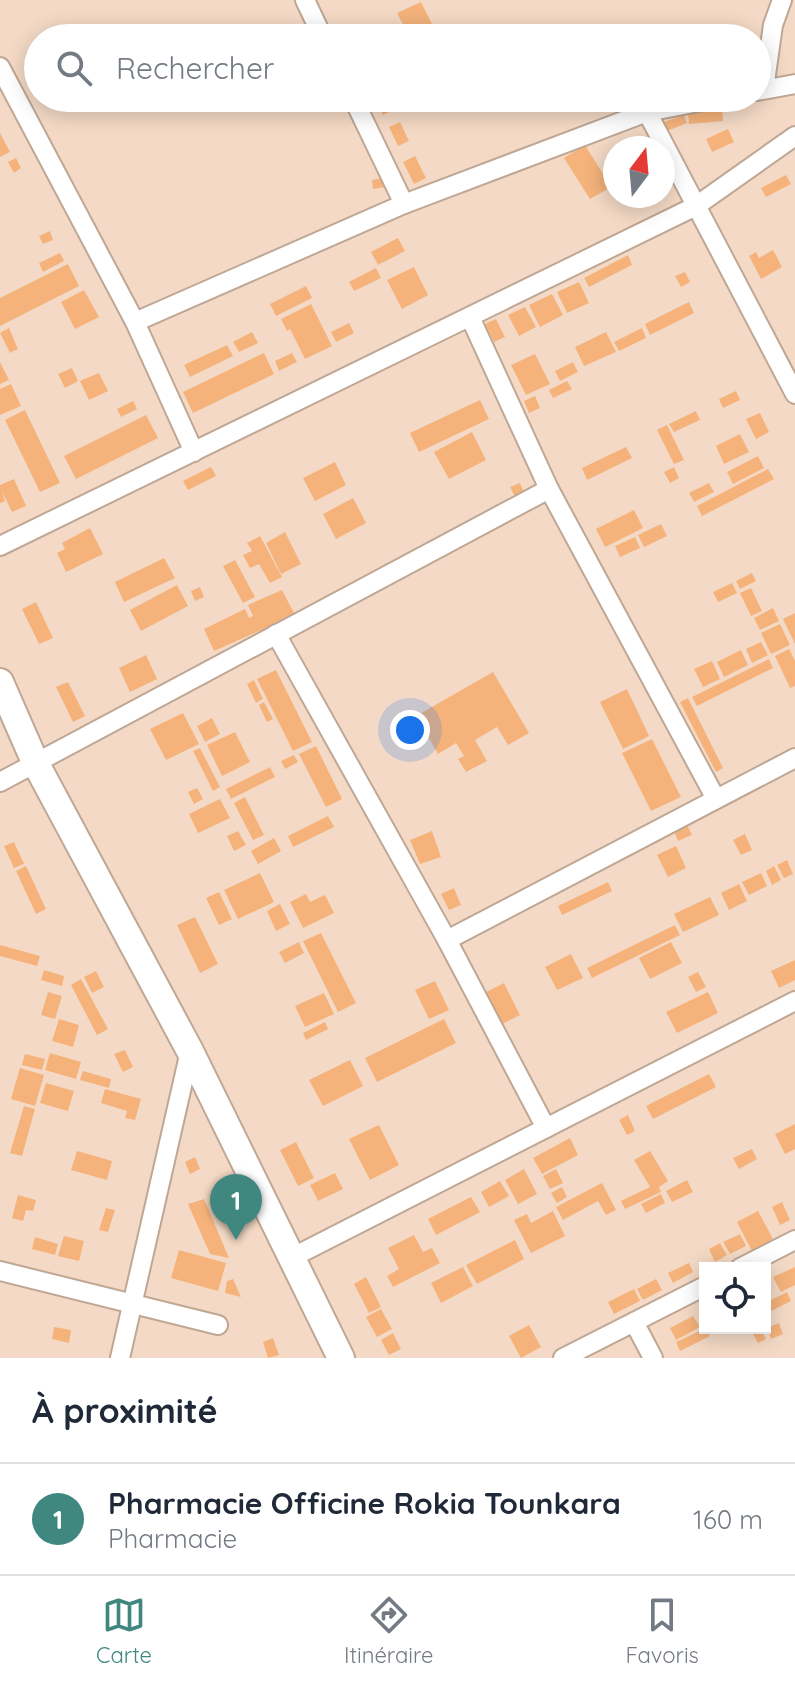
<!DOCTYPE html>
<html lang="fr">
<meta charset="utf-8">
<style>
:root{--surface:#fff;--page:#f6f6f7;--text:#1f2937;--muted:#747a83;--line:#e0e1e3;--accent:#408780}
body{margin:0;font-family:Quicksand,sans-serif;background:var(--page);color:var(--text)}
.controls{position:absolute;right:24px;bottom:24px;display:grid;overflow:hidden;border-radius:0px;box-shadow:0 4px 20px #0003}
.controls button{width:72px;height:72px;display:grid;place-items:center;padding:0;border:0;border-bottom:2px solid var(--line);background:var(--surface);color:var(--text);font:40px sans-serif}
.compass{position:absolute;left:603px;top:136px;width:72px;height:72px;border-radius:50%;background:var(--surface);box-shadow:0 4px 20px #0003;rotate:16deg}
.you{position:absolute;left:410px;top:730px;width:28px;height:28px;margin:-20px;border:6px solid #fff;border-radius:50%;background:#1a73e8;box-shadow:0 0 0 12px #1a73e833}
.badge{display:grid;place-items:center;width:52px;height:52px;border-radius:50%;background:var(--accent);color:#fff;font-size:26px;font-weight:700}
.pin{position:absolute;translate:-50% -66px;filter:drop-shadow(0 2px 4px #0008)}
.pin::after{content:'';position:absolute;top:42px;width:28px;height:24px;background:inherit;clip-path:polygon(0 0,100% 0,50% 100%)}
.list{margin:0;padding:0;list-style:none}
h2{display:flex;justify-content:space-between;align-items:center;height:104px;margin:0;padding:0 32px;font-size:34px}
h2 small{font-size:26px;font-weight:400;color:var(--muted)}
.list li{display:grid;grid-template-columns:52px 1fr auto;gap:24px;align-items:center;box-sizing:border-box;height:112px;padding:0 32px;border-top:2px solid var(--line)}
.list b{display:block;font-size:30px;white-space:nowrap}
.list p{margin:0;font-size:26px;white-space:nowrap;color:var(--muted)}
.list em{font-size:26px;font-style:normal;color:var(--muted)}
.icon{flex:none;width:44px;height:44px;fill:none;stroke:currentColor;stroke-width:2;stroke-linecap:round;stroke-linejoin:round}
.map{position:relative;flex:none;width:795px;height:1358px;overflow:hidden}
.search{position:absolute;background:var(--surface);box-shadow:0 4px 20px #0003;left:24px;right:24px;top:24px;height:88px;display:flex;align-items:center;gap:20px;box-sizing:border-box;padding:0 28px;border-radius:44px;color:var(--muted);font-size:30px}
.sheet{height:216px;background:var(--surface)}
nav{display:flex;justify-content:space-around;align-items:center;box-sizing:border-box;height:112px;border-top:2px solid var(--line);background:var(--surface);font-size:22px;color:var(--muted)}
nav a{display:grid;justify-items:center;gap:4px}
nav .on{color:var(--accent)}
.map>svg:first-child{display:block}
</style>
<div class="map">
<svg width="795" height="1358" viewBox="0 0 795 1358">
<rect width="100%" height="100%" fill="#f4dac6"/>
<!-- building -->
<g fill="#f5b37b">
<polygon points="421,2 439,38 410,38 397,13"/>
<polygon points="375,98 417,98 383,115"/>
<polygon points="722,110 723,121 689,124 688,113"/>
<polygon points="684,115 687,123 667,131 664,122"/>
<polygon points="400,122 409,141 398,146 389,127"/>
<polygon points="728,129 734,142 712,152 706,139"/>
<polygon points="0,133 10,152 0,157"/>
<polygon points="585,145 611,187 590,199 564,158"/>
<polygon points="415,156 426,178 414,184 403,162"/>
<polygon points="16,158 21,168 14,173 8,162"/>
<polygon points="786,175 791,184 766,197 761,188"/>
<polygon points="390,177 391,186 373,189 372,180"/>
<polygon points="50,231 53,240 43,244 39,236"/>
<polygon points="398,238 405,251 378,265 371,252"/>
<polygon points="773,250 782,267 761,279 749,256 756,252 759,258"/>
<polygon points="60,253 64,261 43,272 39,263"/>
<polygon points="628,255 632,265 589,287 584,278"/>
<polygon points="68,264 79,286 0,326 0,298"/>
<polygon points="414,267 428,295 402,309 387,280"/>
<polygon points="376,268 381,278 354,291 349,282"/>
<polygon points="685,272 690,282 681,287 675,276"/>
<polygon points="579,282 589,303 567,313 557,292"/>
<polygon points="306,286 312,298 276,316 270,304"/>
<polygon points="84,290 99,317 75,329 61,302"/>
<polygon points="552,294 563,315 540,327 529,305"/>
<polygon points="689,302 694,313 650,335 645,324"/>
<polygon points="311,304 332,346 305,359 290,329 287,331 281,319"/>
<polygon points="525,307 536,327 519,336 508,315"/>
<polygon points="496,319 505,337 494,342 485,324"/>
<polygon points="349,323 354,333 336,342 331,332"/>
<polygon points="9,328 18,349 10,353 0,333"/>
<polygon points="642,328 646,338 619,351 614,342"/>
<polygon points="252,332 258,343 239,352 233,342"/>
<polygon points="606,332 616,352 584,366 575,347"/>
<polygon points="227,345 233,356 190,377 184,365"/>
<polygon points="264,353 274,374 193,413 183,392"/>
<polygon points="292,353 297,362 279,371 275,361"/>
<polygon points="535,354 550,384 526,395 511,365"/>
<polygon points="0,362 9,380 0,384"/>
<polygon points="573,362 578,372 560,381 555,371"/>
<polygon points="72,368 78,381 65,388 58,374"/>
<polygon points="99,373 108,391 89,400 80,381"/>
<polygon points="567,381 572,389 553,398 549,390"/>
<polygon points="11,384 21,406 0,415 0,389"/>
<polygon points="736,391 740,400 723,408 719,399"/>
<polygon points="535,396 540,408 529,413 524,401"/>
<polygon points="480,400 489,419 419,452 410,433"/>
<polygon points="133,401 137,409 121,417 117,409"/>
<polygon points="25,410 60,483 40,492 5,420"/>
<polygon points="696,411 700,420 674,432 669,424"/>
<polygon points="760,413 769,432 756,439 746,419"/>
<polygon points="146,415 158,438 76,479 64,456"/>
<polygon points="667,425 684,460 674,464 657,430"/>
<polygon points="472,432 486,460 449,479 434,452"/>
<polygon points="740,434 749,452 724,464 716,446"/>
<polygon points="626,447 632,458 587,480 582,468"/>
<polygon points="758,456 764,468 733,484 727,472"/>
<polygon points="335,462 346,485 315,501 303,478"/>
<polygon points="211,467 216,476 188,490 183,481"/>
<polygon points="674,467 679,478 670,483 664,472"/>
<polygon points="768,469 774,479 702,516 697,506"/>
<polygon points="14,479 26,506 12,512 2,491 5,501 0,503 0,485"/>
<polygon points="520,483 524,493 515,497 510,487"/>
<polygon points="709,483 714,492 694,502 689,493"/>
<polygon points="353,498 366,523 336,539 323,514"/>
<polygon points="634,510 643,528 605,547 596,529"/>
<polygon points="661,524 667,536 644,547 638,535"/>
<polygon points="90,528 103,554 66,572 57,553 65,549 62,543"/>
<polygon points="285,532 301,564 281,574 266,543"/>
<polygon points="260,536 282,577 270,583 259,564 250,568 243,555 252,551 247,543"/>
<polygon points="635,537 640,548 620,557 615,546"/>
<polygon points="164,558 175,578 124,602 115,582"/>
<polygon points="235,560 255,597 243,603 223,566"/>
<polygon points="752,573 756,581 740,589 736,581"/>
<polygon points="732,583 737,593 718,602 713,592"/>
<polygon points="177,585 188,606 141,631 130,610"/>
<polygon points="200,587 204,597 195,601 191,591"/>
<polygon points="751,588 762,611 751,616 740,593"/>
<polygon points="282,590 295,615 214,651 204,629 245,609 249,618 253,616 248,605"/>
<polygon points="36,602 53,638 39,644 22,609"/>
<polygon points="773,608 779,621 760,630 754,618"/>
<polygon points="795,613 795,644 783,619"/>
<polygon points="780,624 790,645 771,654 761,633"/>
<polygon points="761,642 768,655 752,663 746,649"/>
<polygon points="789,649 795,661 795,686 790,688 775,656"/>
<polygon points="741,650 748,665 724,677 717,662"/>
<polygon points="146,655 157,679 130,692 119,668"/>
<polygon points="769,659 773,668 697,706 692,697"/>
<polygon points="712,661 720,679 703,687 694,669"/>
<polygon points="276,670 312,742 293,751 257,679"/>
<polygon points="493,672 529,733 508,745 497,727 475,740 487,761 466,772 458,759 464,756 456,743 438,754 416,716"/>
<polygon points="254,680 263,699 256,703 247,684"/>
<polygon points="68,682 85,716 73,722 56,687"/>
<polygon points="627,689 649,736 623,749 600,702"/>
<polygon points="688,698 723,768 716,772 680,702"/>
<polygon points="264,702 273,719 267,722 259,705"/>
<polygon points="183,713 199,744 166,760 150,729"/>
<polygon points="212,718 220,734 205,742 197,726"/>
<polygon points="235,732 250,762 222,776 207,745"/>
<polygon points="652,739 681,797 651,811 622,753"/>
<polygon points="316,746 342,799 326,807 299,754"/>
<polygon points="200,748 220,787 213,791 193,751"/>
<polygon points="294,755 298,762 285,769 281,761"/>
<polygon points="270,767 275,777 231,799 226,789"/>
<polygon points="197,788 203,799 194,804 188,792"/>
<polygon points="245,797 264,835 253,840 234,803"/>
<polygon points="220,799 230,818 198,833 189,814"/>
<polygon points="328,816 334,827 293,847 288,836"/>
<polygon points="687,825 692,835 678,841 674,831"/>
<polygon points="238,831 246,845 234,851 227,836"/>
<polygon points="432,831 441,857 420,864 410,840"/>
<polygon points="745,834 752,850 741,855 733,840"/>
<polygon points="274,838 281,851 258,864 251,851"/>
<polygon points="14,842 24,864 14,868 4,846"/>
<polygon points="676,846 686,868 668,877 657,855"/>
<polygon points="787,860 793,874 784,878 777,865"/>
<polygon points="26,866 46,909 36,914 16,871"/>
<polygon points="774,866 781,880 772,885 766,871"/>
<polygon points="260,873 274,902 238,919 224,890"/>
<polygon points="761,873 767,886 749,895 742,882"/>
<polygon points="608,882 612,891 562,915 558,906"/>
<polygon points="739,884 747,901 729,910 721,893"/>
<polygon points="454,888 461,905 449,910 441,894"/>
<polygon points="219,892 232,919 219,925 206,898"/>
<polygon points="306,894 310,902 325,895 334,913 303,928 290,902"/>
<polygon points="710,897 719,915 683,932 674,914"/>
<polygon points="280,904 290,924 276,931 267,911"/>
<polygon points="195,917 218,964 200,973 177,925"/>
<polygon points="675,925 680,935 592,978 587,968"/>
<polygon points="321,933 356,1003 338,1012 303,941"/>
<polygon points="299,942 304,953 285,963 279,952"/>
<polygon points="671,942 682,963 650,979 639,958"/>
<polygon points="0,945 40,956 37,966 0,956"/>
<polygon points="571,954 583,978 557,990 545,967"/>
<polygon points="795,960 795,980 779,988 771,971"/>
<polygon points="44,970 64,976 62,986 41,980"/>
<polygon points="96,971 104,987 92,993 84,977"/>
<polygon points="698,972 706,987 696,992 688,977"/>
<polygon points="81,979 108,1029 97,1035 71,985"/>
<polygon points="435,981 449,1010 429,1019 415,990"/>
<polygon points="504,983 520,1015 500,1025 484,993"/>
<polygon points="48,992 62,996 55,1019 41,1015"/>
<polygon points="708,992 718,1013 677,1033 666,1012"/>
<polygon points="324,993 334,1014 305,1027 295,1006"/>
<polygon points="59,1019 79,1025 73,1047 52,1041"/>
<polygon points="444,1019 456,1043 377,1082 365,1058"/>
<polygon points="325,1022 328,1029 306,1040 303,1033"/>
<polygon points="125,1050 133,1067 123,1072 114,1054"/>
<polygon points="50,1053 81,1062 76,1079 45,1070"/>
<polygon points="25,1054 45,1059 42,1070 22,1065"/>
<polygon points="350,1060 363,1086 323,1106 309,1080"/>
<polygon points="20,1068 44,1075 35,1106 11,1099"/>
<polygon points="83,1071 111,1079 109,1088 80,1080"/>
<polygon points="709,1074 716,1087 653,1119 646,1106"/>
<polygon points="46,1083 74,1091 68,1111 40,1103"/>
<polygon points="105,1089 141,1099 135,1120 125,1118 127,1111 101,1103"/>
<polygon points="24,1106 35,1109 22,1156 10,1153"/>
<polygon points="628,1115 635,1131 627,1135 619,1120"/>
<polygon points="795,1124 795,1149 785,1154 775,1134"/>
<polygon points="379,1125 399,1165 370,1180 349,1139"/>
<polygon points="570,1138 578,1155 542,1174 533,1158"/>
<polygon points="296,1142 314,1178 298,1186 280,1150"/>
<polygon points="752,1149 757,1159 739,1169 733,1158"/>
<polygon points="77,1151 112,1161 107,1180 71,1170"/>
<polygon points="650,1151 668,1181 659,1187 661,1192 625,1209 621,1201 650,1187 634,1160"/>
<polygon points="195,1157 200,1169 190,1174 185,1162"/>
<polygon points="524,1169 537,1194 518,1204 505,1180"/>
<polygon points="556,1169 563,1183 550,1189 543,1176"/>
<polygon points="335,1173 343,1189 318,1201 310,1185"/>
<polygon points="687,1180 693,1192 672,1202 666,1191"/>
<polygon points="500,1181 509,1196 489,1207 481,1192"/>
<polygon points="602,1183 616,1210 606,1215 598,1201 563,1220 556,1207"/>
<polygon points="562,1187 567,1197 557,1203 551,1193"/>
<polygon points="661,1194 665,1203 646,1213 641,1204"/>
<polygon points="18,1195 36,1200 33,1211 26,1210 23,1221 12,1218"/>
<polygon points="471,1197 480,1212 436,1235 428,1219"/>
<polygon points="204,1199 229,1258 210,1254 188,1204"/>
<polygon points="782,1202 790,1220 780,1225 772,1207"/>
<polygon points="106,1208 115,1210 108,1232 99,1230"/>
<polygon points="553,1211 565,1236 531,1253 514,1220 527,1214 531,1223"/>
<polygon points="758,1211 773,1239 752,1251 737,1222"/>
<polygon points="740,1234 746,1246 730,1254 723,1242"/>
<polygon points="414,1235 423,1252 432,1248 440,1263 393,1287 387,1276 399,1269 388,1248"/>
<polygon points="64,1236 84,1241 79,1261 58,1256"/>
<polygon points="35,1237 58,1244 55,1255 32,1249"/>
<polygon points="515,1240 524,1259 477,1284 466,1265"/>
<polygon points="720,1243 727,1255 715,1262 709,1249"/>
<polygon points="179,1250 226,1263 218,1291 171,1278"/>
<polygon points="689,1263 693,1272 673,1283 668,1273"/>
<polygon points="463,1267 473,1286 441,1303 431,1283"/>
<polygon points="795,1267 795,1285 781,1292 773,1277"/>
<polygon points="366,1277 381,1307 369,1313 354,1284"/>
<polygon points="233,1279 241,1297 225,1293 227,1281"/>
<polygon points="656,1279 662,1290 643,1300 637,1289"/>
<polygon points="634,1289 640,1301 614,1314 608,1302"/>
<polygon points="787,1292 791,1301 767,1313 765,1303"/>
<polygon points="381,1309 392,1329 377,1337 366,1317"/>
<polygon points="693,1316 700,1327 676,1340 670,1328"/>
<polygon points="779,1323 783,1334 771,1339 767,1328"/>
<polygon points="529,1325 541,1347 521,1358 509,1336"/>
<polygon points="54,1327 71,1330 69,1343 52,1339"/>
<polygon points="706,1328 710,1336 680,1351 676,1342"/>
<polygon points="760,1328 766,1339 758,1343 752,1332"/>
<polygon points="393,1333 401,1349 389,1355 381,1340"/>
<polygon points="273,1338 279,1355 268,1358 263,1342"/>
</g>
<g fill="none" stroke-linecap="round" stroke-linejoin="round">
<!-- street casing -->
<g stroke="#bfa794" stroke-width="22">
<g id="street">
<polyline points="305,0 323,38"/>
<polyline points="0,67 135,322 194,452"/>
<polyline points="764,89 773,25 782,0"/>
<polyline points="757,91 795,84"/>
<polyline points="353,98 404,204"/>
<polyline points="647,112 795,394"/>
<polyline points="470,317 549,489 716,799"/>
<polyline points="135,322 404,204 647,112 719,98"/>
<polyline points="0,546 696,206 795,136"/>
<polyline points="276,634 447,940 546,1128"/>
<polyline points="0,782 549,489"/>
<polyline points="447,940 795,758"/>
<polyline points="293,1257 795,1001"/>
<polyline points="740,1268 795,1240"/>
<polyline points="0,1271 218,1325"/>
<polyline points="634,1322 653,1358"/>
<polyline points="120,1358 190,1051"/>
<polyline points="563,1358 705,1286"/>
</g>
</g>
<!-- secondary casing -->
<g stroke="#bfa794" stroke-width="30">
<polyline id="secondary" points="0,682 35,762 190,1051 341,1358"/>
</g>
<!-- street -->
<use href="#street" stroke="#fff" stroke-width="18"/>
<!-- secondary -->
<use href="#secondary" stroke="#fff" stroke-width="26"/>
</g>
</svg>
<div class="controls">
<button><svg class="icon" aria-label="locate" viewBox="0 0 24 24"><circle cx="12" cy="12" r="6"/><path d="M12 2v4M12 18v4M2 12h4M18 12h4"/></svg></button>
</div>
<svg class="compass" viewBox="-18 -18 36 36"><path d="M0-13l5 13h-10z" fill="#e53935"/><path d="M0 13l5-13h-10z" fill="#747a83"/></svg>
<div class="you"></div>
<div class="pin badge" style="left:236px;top:1240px">1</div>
<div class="search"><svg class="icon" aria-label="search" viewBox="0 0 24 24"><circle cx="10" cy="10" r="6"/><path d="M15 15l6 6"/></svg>Rechercher</div>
</div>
<section class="sheet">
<h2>À proximité<small></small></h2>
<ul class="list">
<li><span class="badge">1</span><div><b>Pharmacie Officine Rokia Tounkara</b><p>Pharmacie</p></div><em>160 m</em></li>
</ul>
</section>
<nav>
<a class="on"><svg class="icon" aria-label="map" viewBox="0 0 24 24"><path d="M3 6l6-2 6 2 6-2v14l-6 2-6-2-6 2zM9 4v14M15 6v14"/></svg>Carte</a>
<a><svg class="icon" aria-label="directions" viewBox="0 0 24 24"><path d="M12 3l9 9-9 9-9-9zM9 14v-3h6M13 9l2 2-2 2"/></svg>Itinéraire</a>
<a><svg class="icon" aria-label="saved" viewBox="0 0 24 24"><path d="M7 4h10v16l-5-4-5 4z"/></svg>Favoris</a>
</nav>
